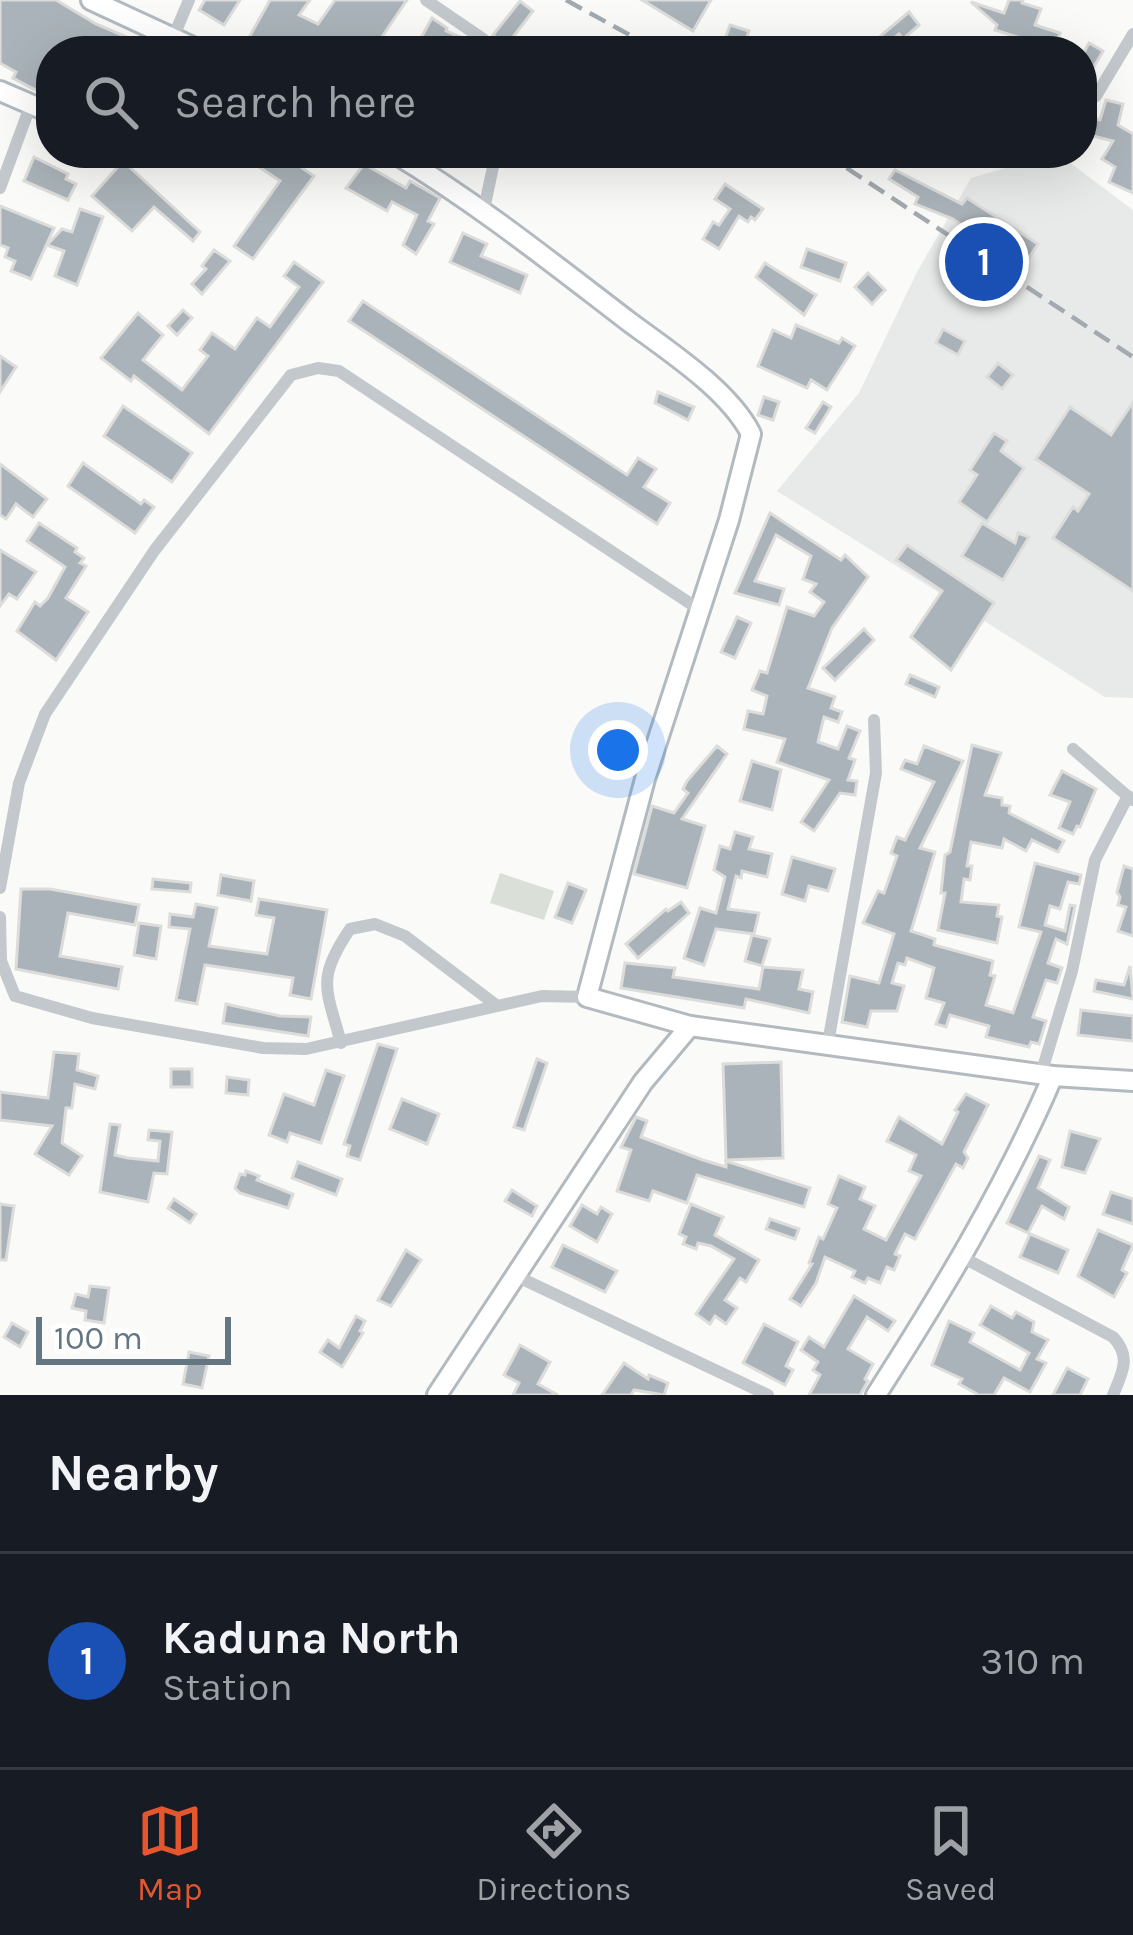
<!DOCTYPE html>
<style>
:root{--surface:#171b24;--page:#20242c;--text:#f1f3f6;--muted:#9ea1a6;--line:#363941;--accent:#e4572e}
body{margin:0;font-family:Karla,sans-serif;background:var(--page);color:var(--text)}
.scale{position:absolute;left:36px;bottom:30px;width:195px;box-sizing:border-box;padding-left:12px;border:6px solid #657683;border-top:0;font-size:33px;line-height:42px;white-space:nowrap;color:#657683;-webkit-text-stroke:9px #fff;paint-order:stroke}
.you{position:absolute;left:618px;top:750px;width:42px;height:42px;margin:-30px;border:9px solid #fff;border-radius:50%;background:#1a73e8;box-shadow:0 0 0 18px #1a73e833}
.badge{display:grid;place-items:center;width:78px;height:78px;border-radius:50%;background:var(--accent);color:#fff;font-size:39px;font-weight:700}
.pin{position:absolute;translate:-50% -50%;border:6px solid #fff;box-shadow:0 3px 12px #0006}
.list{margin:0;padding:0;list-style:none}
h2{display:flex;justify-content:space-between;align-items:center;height:156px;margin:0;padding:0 48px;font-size:51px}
h2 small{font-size:39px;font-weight:400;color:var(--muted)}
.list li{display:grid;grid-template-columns:78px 1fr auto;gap:36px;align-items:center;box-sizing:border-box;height:216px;padding:0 48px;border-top:3px solid var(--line)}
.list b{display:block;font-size:45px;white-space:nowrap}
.list p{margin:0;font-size:39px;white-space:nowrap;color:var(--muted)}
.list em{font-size:39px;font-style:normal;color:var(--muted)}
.icon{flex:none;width:66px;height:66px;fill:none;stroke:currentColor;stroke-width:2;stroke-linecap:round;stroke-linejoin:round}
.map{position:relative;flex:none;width:1133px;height:1395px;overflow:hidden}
.search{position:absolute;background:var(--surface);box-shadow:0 12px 48px #0002;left:36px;right:36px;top:36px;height:132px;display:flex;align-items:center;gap:30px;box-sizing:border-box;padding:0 42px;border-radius:48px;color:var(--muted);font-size:45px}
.sheet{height:372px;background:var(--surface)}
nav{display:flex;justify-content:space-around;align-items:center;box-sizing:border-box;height:168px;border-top:3px solid var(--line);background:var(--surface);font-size:33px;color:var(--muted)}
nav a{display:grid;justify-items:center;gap:6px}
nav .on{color:var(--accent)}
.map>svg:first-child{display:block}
</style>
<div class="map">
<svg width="1133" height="1395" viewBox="0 0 1133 1395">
<rect width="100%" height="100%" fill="#fafaf8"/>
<!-- built -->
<polygon fill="#e8e9e9" points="1057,153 1133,210 1133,698 1105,697 777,491 859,393 917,272 971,178"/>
<!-- pitch -->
<polygon fill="#dadfd7" points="500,873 554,891 544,920 490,903"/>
<!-- building -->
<g fill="#aab3b9" stroke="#dcdcda" stroke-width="3">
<polygon points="0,0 56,0 96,24 159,51 100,51 89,46 87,51 51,51 51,88 46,85 43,94 13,78 16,72 0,63"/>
<polygon points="205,0 240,0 224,25 199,10"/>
<polygon points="270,0 310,0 299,15 318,24 335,0 407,0 379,41 394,51 261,51 246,43"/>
<polygon points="642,0 711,0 693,31"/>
<polygon points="1009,0 1023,0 1022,3 1041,9 1035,25 1060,33 1057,44 1043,45 995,30 997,25 971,2 1004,13"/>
<polygon points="520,1 533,11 506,46 493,35"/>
<polygon points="909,12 919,25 903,39 899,34 887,44 878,38"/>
<polygon points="432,18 447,28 446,31 465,39 460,51 414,51"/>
<polygon points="730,25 749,31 743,48 724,42"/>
<polygon points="1089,43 1103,51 1082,87 1082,56"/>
<polygon points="1106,100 1123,104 1118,125 1133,134 1133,193 1109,182 1115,167 1102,159 1113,141 1085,134 1089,117 1100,120"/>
<polygon points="238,153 280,153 314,176 253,259 234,246 280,181"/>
<polygon points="34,157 68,174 66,179 76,184 68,200 24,181"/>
<polygon points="123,161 200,232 193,241 154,207 132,231 92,196"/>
<polygon points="364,164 406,188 410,181 440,198 428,221 434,224 416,254 403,245 417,215 392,202 387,211 346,188"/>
<polygon points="895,170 962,204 967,198 1038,244 1023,267 953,219 915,204 918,197 889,179"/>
<polygon points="725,184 763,209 755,220 751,217 748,222 739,216 719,249 703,239 713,222 719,225 730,209 715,199"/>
<polygon points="0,206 54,228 31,279 11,271 15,261 5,257 8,248 0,245"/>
<polygon points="80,209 103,217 77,285 55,276 64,251 47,245 62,229 72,232"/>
<polygon points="463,233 487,244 481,256 527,275 520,293 450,262"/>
<polygon points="807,249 846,263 840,281 801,267"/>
<polygon points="214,250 230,261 202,294 192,284 206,269 202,266"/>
<polygon points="294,262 323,282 209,434 134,376 131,381 101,358 138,313 163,335 143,360 182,390 208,356 200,350 212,333 235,349 257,318 270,327 299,287 284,276"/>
<polygon points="765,263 816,295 804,315 756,277"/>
<polygon points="868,273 885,290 872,304 855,287"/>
<polygon points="363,301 627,475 638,458 656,469 644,487 670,503 657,524 349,321"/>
<polygon points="183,310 192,318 177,335 168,326"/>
<polygon points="796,325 839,343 842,338 855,346 827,390 811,380 807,388 758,366 773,330 791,338"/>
<polygon points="943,329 965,341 958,355 936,343"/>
<polygon points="0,356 16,367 0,392"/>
<polygon points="998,363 1013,375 1002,389 987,377"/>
<polygon points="658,392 694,407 688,420 655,403"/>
<polygon points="764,397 779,402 773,420 758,415"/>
<polygon points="823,402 831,407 815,433 806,428"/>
<polygon points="1133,402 1133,591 1053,538 1073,507 1078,511 1089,494 1036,459 1070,407 1111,435"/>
<polygon points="123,406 192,453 172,482 104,436"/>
<polygon points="994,433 1007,441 1001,451 1024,468 987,522 959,502 977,475 970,470"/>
<polygon points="83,463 141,504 144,500 154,507 135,533 68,486"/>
<polygon points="0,464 47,499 33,517 16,504 6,519 0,515"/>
<polygon points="770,513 841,560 845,555 868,577 832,628 808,688 835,697 831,708 842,712 838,722 824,717 818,742 838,749 847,726 860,731 849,758 855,760 848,780 857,781 855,795 840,793 814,831 801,822 829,780 777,762 785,739 744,729 748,711 763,714 767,696 752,690 760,671 767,673 787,607 814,616 824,602 810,592 816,584 803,579 811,556 776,535 755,581 784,589 779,605 735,593"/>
<polygon points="39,523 77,548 75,552 84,558 80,563 86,566 66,598 88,612 56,660 17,631 35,602 40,606 48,598 65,567 27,541"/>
<polygon points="982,523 1015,543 1018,533 1029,537 1003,580 962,556"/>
<polygon points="907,545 994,603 951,670 911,637 942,591 896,560"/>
<polygon points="0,550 36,572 17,599 9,594 0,606"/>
<polygon points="737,617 751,623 735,658 721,652"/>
<polygon points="864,629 874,640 835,680 823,668"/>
<polygon points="910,675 939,687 935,697 906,684"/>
<polygon points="972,745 1001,753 985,795 1002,798 1002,805 1010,806 1009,813 1064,841 1058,852 1032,840 1026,851 1004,839 1002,848 971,842 967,866 972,866 970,880 964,879 961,902 999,905 997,916 1002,917 997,943 938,930 945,893 941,893 945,855 950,852"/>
<polygon points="717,746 727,754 682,819 705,826 687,888 634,874 652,806 674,813 688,793 683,789 687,781"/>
<polygon points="924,746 963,761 920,848 935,852 911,931 935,939 934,945 993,961 990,975 995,976 986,1005 1013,1013 1034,952 1041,932 1019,927 1035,863 1081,875 1079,884 1068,882 1060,909 1050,906 1045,925 1065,931 1070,905 1075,906 1067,944 1056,939 1048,963 1062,968 1057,983 1046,980 1033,1017 1046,1021 1039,1044 1031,1042 1029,1047 986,1037 989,1026 950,1015 946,1027 936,1024 944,1003 926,998 934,968 907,958 905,965 898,963 892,983 904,986 897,1011 871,1011 867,1027 842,1022 850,976 879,983 894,934 863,923 878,891 884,893 897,856 891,853 897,837 905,840 934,782 901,769 905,760 917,764"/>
<polygon points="752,761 781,770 772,810 740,801"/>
<polygon points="1062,771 1096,789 1080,827 1077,826 1073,834 1059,828 1070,802 1050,795"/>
<polygon points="735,832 753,837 749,849 772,854 767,877 742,871 741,878 736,876 728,909 759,913 754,934 716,929 704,965 684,958 700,908 716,913 725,877 714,870 720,846 730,849"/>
<polygon points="792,857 835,869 828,891 809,886 805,901 782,894"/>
<polygon points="1124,866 1133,869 1133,936 1118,931 1126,907 1118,905 1120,897 1117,892"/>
<polygon points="221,875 254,881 251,901 218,895"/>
<polygon points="153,879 191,883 190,892 152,889"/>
<polygon points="568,883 586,890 572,923 555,917"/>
<polygon points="21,889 50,889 139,905 135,925 68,913 60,956 122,967 118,989 16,969"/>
<polygon points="259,899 327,910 311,999 290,995 293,978 205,965 197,1004 176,1000 190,929 169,927 170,914 193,917 196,904 217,908 209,946 267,954 274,918 256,915"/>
<polygon points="681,902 689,913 638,958 626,944 666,909 668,911"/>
<polygon points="139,923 161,926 156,959 134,955"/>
<polygon points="752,935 770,939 762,966 745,961"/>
<polygon points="625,963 675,968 673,977 759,989 763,967 803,970 799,989 813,992 809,1013 746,999 744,1008 621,988"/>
<polygon points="1130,966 1133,999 1094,991 1096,980 1124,985"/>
<polygon points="226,1004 280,1016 311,1017 308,1036 223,1023"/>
<polygon points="1081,1010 1133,1016 1133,1041 1078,1035"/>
<polygon points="378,1044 397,1049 360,1160 347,1156 350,1146 344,1144"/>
<polygon points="54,1052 79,1054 77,1070 98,1076 95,1089 75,1084 72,1108 66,1108 62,1143 82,1156 69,1175 35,1154 52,1126 0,1120 0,1092 48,1098"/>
<polygon points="537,1059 547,1063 524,1130 514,1127"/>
<polygon points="781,1062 783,1158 726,1160 723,1064"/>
<rect x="171" y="1069" width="21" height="18"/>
<polygon points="326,1070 344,1076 321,1143 290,1133 287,1142 269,1135 284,1094 314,1105"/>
<polygon points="227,1077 249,1080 248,1095 226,1093"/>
<polygon points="966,1094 988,1105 964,1152 968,1158 963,1168 956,1164 915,1239 905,1234 895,1254 900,1256 894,1270 887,1267 880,1283 868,1278 865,1283 852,1277 855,1271 825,1257 816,1283 801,1306 790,1299 812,1264 809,1263 819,1237 823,1239 837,1208 828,1204 839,1176 865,1187 860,1199 875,1206 864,1229 886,1240 921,1176 909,1171 916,1155 887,1141 899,1117 942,1144 958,1112 955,1110"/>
<polygon points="402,1099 439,1114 427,1144 390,1129"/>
<polygon points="636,1117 647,1121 641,1137 703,1160 726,1167 726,1161 810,1188 804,1207 697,1175 687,1203 653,1191 649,1201 617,1191 631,1150 621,1147"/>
<polygon points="110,1124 120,1125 115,1155 128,1158 158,1161 160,1141 148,1140 149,1130 172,1132 167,1174 154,1173 148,1202 100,1192"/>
<polygon points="1070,1131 1100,1139 1085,1173 1062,1167"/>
<polygon points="1039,1156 1050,1160 1038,1188 1069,1207 1064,1219 1042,1206 1028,1233 1007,1223"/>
<polygon points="298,1162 342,1179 336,1195 292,1178"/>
<polygon points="246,1171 259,1176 257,1180 293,1194 288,1208 240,1193 235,1188 240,1174 245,1175"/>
<polygon points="512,1190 537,1206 532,1216 505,1201"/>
<polygon points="1111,1192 1133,1199 1133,1224 1103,1214"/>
<polygon points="174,1199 196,1214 190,1223 168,1208"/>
<polygon points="0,1204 14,1206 6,1260 0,1260"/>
<polygon points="691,1204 723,1217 715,1235 759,1260 746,1282 740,1278 725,1300 737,1308 726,1324 715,1316 710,1324 696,1314 734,1259 711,1246 698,1243 696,1249 683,1244 686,1237 679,1234"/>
<polygon points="582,1205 597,1214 601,1207 612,1214 597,1242 570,1226"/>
<polygon points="770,1219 799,1229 795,1239 766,1229"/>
<polygon points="1098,1230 1133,1245 1122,1270 1127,1273 1114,1297 1078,1276"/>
<polygon points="1030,1234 1068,1250 1058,1273 1020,1257"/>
<polygon points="563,1245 617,1271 605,1292 552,1267"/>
<polygon points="406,1250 421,1260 391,1306 378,1300"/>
<polygon points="90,1286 109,1288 104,1323 85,1320 86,1311 72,1308 76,1294 88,1297"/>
<polygon points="854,1296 895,1321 888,1331 867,1317 848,1349 873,1364 865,1379 868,1381 860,1395 809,1395 820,1375 813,1370 818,1362 801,1350 809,1337 824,1347"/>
<polygon points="991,1306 1012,1318 1016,1312 1034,1322 1032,1332 1048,1340 1037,1359 1046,1363 1030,1392 1004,1378 994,1395 979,1395 959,1384 962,1379 932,1365 949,1321 974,1333 970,1342 1020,1370 1029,1353 980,1325"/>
<polygon points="356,1316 365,1321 360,1331 363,1333 342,1367 320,1352 328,1340 339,1348"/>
<polygon points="12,1323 28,1332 20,1347 4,1337"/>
<polygon points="764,1324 798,1342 786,1366 793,1370 785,1385 743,1363"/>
<polygon points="520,1345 550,1362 538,1384 558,1395 513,1395 519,1383 504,1375"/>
<polygon points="189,1352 209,1356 202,1388 183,1384"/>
<polygon points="624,1363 648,1379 649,1375 668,1383 664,1395 634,1390 631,1395 602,1395"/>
<polygon points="1067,1368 1088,1379 1080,1395 1053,1395"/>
</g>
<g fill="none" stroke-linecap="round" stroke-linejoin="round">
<!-- secondary casing -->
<g stroke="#b3babf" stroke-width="24">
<g id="secondary">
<polyline points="91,0 201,51"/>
<polyline points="0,91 51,113"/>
<path d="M 394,153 C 477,203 551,262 628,321 C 667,350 729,390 751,434 L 729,520 L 645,779 L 587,997 L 690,1026"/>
<polyline points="437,1395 643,1082 690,1026 1053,1076 1133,1081"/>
<path d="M 876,1395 C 942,1292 1005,1188 1053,1076"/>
</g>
</g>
<!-- street -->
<g stroke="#c3c8cc" stroke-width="12">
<polyline points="426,0 483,39 492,51"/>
<polyline points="173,38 189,0"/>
<polyline points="1082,105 1096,96 1133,34"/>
<polyline points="870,154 871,153"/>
<polyline points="0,188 31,104"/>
<polyline points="484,209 496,153"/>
<polyline points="1073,749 1132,800"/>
<polyline points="0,888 19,783 45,714 154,551 291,375 318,368 339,371 700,610"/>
<polyline points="0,917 1,961 15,996 92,1018 263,1048 306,1049 542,996 587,997"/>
<path d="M 341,1043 C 326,988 316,979 350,929 L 375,924 L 405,936 L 496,1005"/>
<polyline points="828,1043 876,773 874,720"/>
<polyline points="1041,1074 1072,971 1095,860 1128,796"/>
<path d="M 962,1257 L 1113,1337 C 1132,1357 1122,1373 1113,1395"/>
<polyline points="516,1276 768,1395"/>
</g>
<!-- secondary -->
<use href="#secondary" stroke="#fff" stroke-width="18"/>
<!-- rail -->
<g stroke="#a2aab0" stroke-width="4.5" stroke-dasharray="18 9" stroke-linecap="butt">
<polyline points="566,0 659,51"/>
<polyline points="824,153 1133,357"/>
</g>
</g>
</svg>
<div class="scale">100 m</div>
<div class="you"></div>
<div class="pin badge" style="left:984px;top:262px;background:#1a4fb4">1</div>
<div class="search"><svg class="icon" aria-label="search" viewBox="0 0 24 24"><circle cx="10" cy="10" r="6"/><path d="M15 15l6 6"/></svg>Search here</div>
</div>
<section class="sheet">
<h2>Nearby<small></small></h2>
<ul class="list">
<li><span class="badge" style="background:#1a4fb4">1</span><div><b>Kaduna North</b><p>Station</p></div><em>310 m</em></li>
</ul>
</section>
<nav>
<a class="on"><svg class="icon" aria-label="map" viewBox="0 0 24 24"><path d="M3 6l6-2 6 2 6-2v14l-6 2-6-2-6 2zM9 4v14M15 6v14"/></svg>Map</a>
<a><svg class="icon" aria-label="directions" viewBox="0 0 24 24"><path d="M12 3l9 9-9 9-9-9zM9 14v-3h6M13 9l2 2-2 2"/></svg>Directions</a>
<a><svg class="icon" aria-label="saved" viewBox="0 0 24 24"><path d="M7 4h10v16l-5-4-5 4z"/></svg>Saved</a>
</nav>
